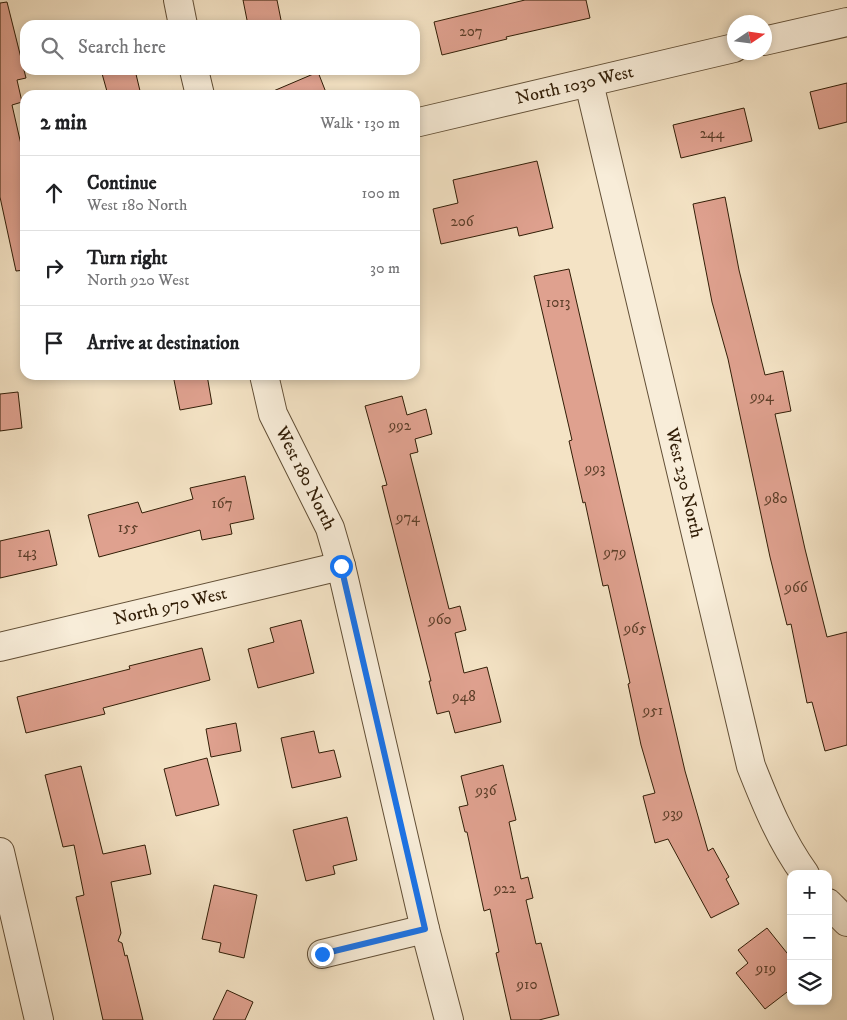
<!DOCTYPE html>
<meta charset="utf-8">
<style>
:root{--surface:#fff;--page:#f6f6f6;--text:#202124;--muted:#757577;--line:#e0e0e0}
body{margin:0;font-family:"IM FELL DW Pica",serif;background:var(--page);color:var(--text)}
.controls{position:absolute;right:15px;bottom:15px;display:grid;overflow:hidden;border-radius:10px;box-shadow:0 2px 8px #0003}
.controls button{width:45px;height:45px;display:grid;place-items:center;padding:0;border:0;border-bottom:1px solid var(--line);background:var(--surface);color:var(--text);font:25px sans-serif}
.compass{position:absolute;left:727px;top:15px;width:45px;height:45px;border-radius:50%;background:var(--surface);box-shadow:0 2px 8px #0003;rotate:77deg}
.stop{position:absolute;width:15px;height:15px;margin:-11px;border:4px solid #1a73e8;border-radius:50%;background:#fff}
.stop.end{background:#1a73e8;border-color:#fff;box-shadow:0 1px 5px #0008}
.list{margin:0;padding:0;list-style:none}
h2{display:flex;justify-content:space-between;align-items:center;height:65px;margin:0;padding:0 20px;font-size:21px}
h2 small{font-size:16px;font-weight:400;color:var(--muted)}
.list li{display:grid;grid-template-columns:32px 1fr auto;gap:15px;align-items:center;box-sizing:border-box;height:75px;padding:0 20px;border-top:1px solid var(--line)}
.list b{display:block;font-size:19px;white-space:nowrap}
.list p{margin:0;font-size:16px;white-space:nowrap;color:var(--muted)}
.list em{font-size:16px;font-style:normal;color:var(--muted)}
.icon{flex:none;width:28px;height:28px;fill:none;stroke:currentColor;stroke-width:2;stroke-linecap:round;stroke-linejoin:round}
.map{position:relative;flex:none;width:847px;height:1020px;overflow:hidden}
.search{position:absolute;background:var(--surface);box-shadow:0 2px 8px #0003;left:20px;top:20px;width:400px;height:55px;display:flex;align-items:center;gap:12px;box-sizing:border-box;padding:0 18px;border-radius:15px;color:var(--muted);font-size:19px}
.panel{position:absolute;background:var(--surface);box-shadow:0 2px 8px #0003;left:20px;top:90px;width:400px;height:290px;border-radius:15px}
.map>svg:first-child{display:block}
</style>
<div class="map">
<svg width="847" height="1020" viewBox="0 0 847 1020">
<rect width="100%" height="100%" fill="#f4e3c5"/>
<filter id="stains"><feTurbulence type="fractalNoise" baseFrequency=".004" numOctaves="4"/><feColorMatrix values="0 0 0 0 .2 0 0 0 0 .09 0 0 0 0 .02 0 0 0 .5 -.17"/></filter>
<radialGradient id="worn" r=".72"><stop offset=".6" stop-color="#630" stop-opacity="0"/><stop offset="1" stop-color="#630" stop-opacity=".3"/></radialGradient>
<!-- building -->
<g fill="#dfa18f" stroke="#321e07">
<polygon points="243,0 277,0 282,25 248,25"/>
<polygon points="525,0 586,0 590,18 506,37 507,39 442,55 434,22"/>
<polygon points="7,2 26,78 17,80 22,102 12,105 25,162 25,270 16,271 0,197 0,3"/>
<polygon points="101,70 135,70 141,95 108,95"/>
<polygon points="318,72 327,95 264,95"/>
<polygon points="847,83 847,122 819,129 810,92"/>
<polygon points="744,108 752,141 681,158 673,125"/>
<polygon points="537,161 553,228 519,236 517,227 441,244 433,209 458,203 453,180"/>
<polygon points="725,197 739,270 765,375 783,371 791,411 775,414 805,549 827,637 847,632 847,745 825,751 812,702 807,703 791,624 787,625 770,557 728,359 712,302 693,204"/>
<polygon points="569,269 685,771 708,851 713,848 729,877 726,879 739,904 711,918 668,839 655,843 643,796 655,793 641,745 628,684 630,683 608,585 603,586 585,502 583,503 569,441 572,440 534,276"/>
<polygon points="173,375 207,375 212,404 180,410"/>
<polygon points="18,392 22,428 0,431 0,394"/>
<polygon points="402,396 407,415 426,409 432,434 415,439 418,452 410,454 449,609 460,606 466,630 455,633 464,673 487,667 501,722 455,733 449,711 437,714 429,681 431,681 382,486 387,485 365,406"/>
<polygon points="245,476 254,519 230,524 232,534 202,540 200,530 99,557 88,515 138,502 142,513 193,499 190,488"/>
<polygon points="49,530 57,565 0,578 0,541"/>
<polygon points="301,620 314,673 258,688 248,649 274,642 270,628"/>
<polygon points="202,648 210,680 103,708 105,714 26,733 17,697 130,669 129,666"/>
<polygon points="236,723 241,751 211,757 206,729"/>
<polygon points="314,731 319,753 334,750 341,777 292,788 281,738"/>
<polygon points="207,758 219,805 176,816 164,769"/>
<polygon points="503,765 516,820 509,822 521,879 528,877 533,898 526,900 536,944 541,943 559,1015 539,1020 511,1020 496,953 499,952 490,909 484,911 467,832 465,832 459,807 468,805 461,776"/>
<polygon points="81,766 103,854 145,845 151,874 111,882 121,933 118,941 122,943 125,956 127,955 143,1020 103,1020 76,897 84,895 74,845 63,847 45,775"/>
<polygon points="347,817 357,860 333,866 335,874 306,881 293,830"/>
<polygon points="214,885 257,895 244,958 219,952 221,943 202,939"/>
<polygon points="767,928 791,958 791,989 765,1009 736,973 748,963 738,950"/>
<polygon points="227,990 253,1002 245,1020 213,1020"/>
</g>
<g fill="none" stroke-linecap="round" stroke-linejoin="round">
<!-- minor casing -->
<g stroke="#624f36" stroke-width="30">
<g id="minor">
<polyline points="178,0 183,25"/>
<polyline points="764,41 847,22"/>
<polyline points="194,70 200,95"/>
<path id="s1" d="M 589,83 L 751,766 C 766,804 781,841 805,874"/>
<path id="s2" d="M 415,123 L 734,48"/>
<path id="s3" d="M 264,375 L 273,414 L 330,528 L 341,566 L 425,929 L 449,1020"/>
<path id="s4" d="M 0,647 L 341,566"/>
<polyline points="0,852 39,1020"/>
<polyline points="828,903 847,922"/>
<polyline points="322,954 425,929"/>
</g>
</g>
<!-- minor -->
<use href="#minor" stroke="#f8edd9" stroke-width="28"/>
</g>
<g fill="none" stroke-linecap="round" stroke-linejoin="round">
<!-- route -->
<polyline stroke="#1a73e8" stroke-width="6" points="322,954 425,929 341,566"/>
</g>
<g text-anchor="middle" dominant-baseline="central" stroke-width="5" stroke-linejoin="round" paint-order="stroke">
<!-- number labels -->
<g font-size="15" fill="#5d3f29">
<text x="471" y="31">207</text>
<text x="712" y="133">244</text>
<text x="462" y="221">206</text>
<text x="558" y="302">1013</text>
<text x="762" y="396">994</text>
<text x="400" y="425">992</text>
<text x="595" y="468">993</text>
<text x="776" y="498">980</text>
<text x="222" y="503">167</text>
<text x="408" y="517">974</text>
<text x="128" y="527">155</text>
<text x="27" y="552">143</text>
<text x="615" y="552">979</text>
<text x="796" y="587">966</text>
<text x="440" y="619">960</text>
<text x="635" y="628">965</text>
<text x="464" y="696">948</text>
<text x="653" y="710">951</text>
<text x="486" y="790">936</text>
<text x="673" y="813">939</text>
<text x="505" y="888">922</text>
<text x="766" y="968">919</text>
<text x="527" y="984">910</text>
</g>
<!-- street labels -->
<g font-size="18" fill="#321e07" stroke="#f8edd9">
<text stroke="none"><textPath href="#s2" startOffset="164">North 1030 West</textPath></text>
<text stroke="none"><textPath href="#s3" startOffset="112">West 180 North</textPath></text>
<text stroke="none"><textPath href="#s1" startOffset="411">West 230 North</textPath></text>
<text stroke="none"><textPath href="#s4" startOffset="175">North 970 West</textPath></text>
</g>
</g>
<rect width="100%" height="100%" filter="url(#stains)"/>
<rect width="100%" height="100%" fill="url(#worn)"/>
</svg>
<div class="controls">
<button>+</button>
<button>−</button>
<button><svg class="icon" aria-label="layers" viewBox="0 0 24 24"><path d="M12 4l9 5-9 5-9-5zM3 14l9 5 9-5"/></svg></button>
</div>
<svg class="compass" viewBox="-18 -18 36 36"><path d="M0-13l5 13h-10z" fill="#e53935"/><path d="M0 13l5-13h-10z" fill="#757577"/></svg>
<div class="stop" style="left:341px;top:566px"></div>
<div class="stop end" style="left:322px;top:954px"></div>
<div class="search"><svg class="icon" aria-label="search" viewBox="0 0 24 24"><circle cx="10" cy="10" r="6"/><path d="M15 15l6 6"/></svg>Search here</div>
<section class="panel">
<h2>2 min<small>Walk · 130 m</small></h2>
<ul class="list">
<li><svg class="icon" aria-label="ahead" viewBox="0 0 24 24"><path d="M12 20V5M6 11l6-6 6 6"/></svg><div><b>Continue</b><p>West 180 North</p></div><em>100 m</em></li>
<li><svg class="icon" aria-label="right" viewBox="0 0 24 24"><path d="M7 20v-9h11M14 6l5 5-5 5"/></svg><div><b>Turn right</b><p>North 920 West</p></div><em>30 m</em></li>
<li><svg class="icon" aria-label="arrive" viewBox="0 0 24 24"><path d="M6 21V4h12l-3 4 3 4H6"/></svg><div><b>Arrive at destination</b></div></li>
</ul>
</section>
</div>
